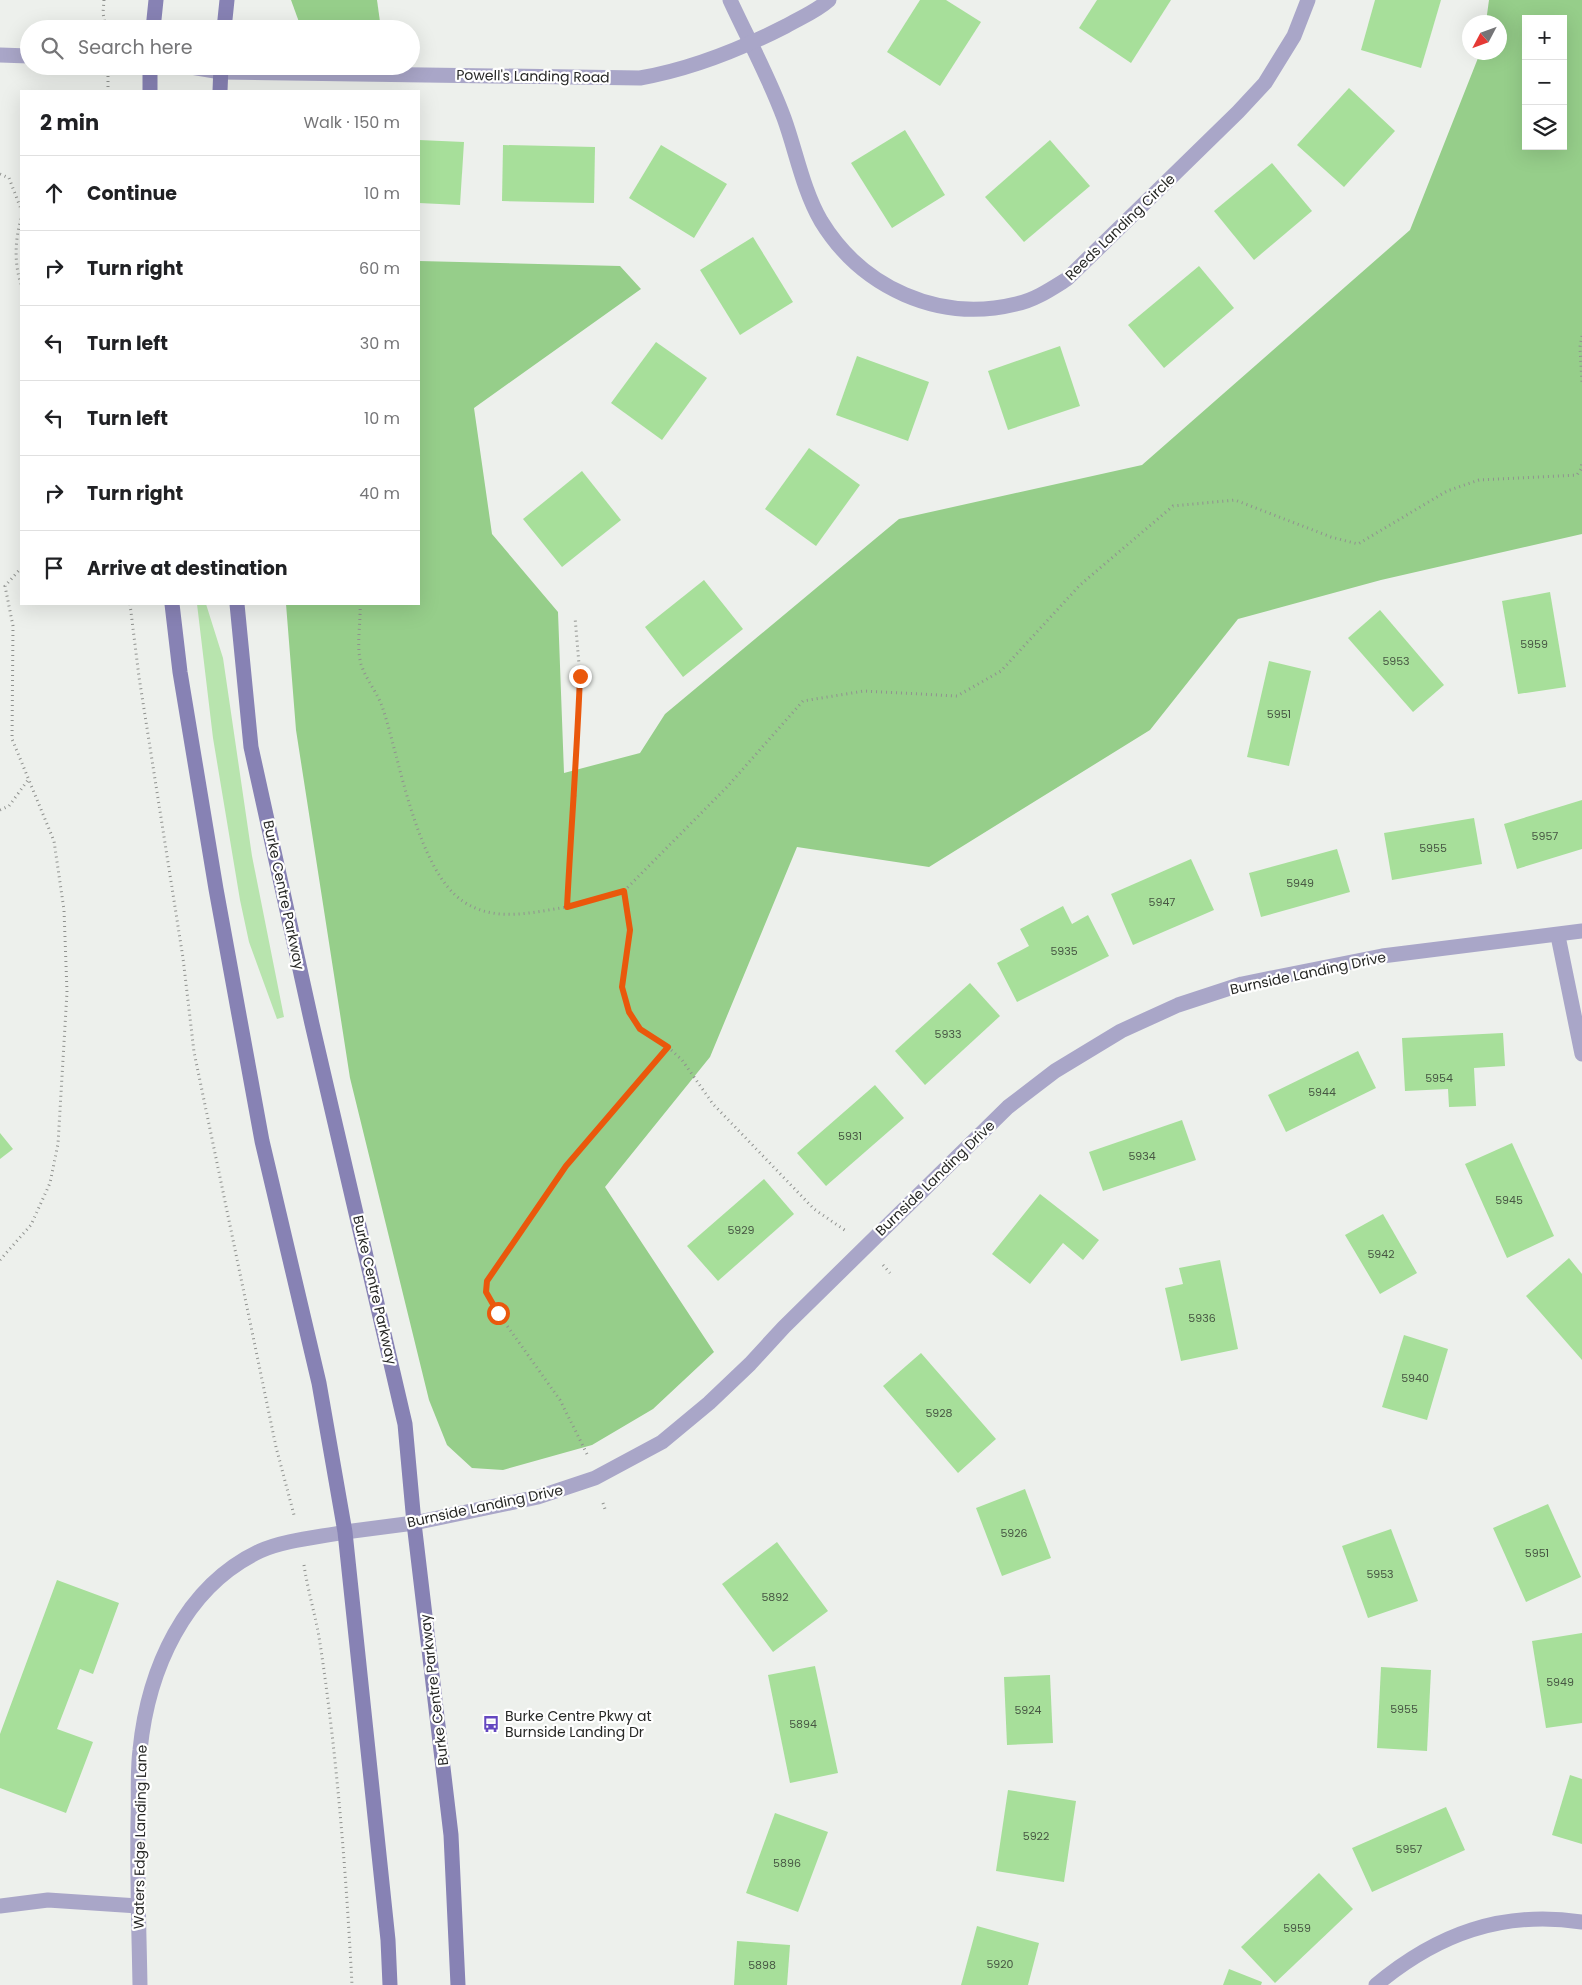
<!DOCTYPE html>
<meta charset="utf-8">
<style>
:root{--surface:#fff;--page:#f2f2f2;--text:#202124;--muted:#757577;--line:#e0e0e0}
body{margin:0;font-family:Poppins,sans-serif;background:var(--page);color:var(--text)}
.controls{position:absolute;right:15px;top:15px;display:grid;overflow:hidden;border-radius:0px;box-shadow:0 5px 20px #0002}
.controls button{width:45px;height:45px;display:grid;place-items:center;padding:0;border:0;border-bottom:1px solid var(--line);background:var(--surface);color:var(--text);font:25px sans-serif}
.compass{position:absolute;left:1462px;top:15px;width:45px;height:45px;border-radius:50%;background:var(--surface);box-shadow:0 5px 20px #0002;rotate:229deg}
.stop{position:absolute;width:15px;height:15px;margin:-11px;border:4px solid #ea580c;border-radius:50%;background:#fff}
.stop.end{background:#ea580c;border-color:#fff;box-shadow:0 1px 5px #0008}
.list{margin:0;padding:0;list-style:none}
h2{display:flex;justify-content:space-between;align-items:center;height:65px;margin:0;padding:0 20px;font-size:21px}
h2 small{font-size:16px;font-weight:400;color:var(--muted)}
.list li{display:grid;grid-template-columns:32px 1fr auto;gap:15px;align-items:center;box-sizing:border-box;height:75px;padding:0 20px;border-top:1px solid var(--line)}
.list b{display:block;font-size:19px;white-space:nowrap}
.list em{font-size:16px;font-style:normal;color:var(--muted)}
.icon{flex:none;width:28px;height:28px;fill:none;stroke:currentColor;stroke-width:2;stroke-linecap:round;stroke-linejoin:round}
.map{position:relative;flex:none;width:1582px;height:1985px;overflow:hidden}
.search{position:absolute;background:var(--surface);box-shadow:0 5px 20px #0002;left:20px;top:20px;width:400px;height:55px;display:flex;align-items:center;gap:12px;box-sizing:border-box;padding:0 18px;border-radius:28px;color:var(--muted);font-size:19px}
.panel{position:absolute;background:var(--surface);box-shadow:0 5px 20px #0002;left:20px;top:90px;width:400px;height:515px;border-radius:0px}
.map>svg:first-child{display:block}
</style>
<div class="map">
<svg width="1582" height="1985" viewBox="0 0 1582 1985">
<rect width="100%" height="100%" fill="#edf0ec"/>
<!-- green -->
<polygon fill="#b8e4ae" points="197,604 206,604 223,658 252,856 284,1017 277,1019 249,942 240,900 213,738"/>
<!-- forest -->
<g fill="#96ce8a" fill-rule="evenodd">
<polygon points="291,0 377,0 381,29 309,29 299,22"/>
<path d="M 1489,0 L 1582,0 L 1582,534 L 1381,580 L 1238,619 L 1150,730 L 929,867 L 797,847 L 710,1057 L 605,1187 L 714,1352 L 653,1409 L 592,1445 L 503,1470 L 472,1468 L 447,1445 L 429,1400 L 350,1078 L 296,730 L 286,604 L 419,604 L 419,261 L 620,266 L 641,289 L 474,408 L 492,534 L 558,612 L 564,773 L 640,753 L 665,714 L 899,519 L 1142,465 L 1410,230 L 1480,53 L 1500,52 L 1500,22 L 1486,22 ZM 1526,19 L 1563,19 L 1563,146 L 1526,146 Z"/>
</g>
<!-- building -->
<g fill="#a7df9a">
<polygon points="920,0 946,0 981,22 940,86 887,52"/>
<polygon points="1097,0 1171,0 1131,63 1079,28"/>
<polygon points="1375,0 1441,0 1421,68 1361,50"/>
<polygon points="1349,88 1395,131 1344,187 1297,145"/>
<polygon points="905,130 945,195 892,228 851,163"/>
<polygon points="419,140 464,142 460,205 419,203"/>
<polygon points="1050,140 1090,186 1024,242 985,197"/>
<polygon points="503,145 595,147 594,203 502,201"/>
<polygon points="661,145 727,184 694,238 629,198"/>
<polygon points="1272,163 1312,211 1254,260 1214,211"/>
<polygon points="753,237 793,302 740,335 700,270"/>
<polygon points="1199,266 1234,308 1164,368 1128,325"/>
<polygon points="656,342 707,378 662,440 611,403"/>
<polygon points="1060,346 1080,406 1008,430 988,371"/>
<polygon points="857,356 929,382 908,441 836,415"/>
<polygon points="809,448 860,485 816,546 765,509"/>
<polygon points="582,471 621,520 562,567 523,519"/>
<polygon points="704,580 743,629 683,677 645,627"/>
<polygon points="1550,592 1566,687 1518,694 1502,601"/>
<polygon points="1380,610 1444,685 1413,712 1348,638"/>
<polygon points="1269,661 1311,671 1289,766 1247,757"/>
<polygon points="1582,800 1582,849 1517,869 1504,824"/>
<polygon points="1474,818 1482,864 1392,880 1384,833"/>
<polygon points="1337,849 1350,892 1261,917 1249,873"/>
<polygon points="1191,859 1214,910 1133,945 1111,894"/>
<polygon points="1063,906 1072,924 1088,915 1109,956 1017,1002 997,963 1029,946 1020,929"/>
<polygon points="970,983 1000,1016 925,1085 895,1051"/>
<polygon points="1503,1033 1505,1066 1474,1068 1476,1106 1449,1107 1448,1089 1405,1091 1402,1038"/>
<polygon points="1358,1051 1376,1088 1286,1132 1268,1095"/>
<polygon points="875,1085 904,1118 826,1186 797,1153"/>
<polygon points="1182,1120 1196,1160 1103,1191 1089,1152"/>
<polygon points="0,1133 13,1149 0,1159"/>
<polygon points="1512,1143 1554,1236 1507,1258 1465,1164"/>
<polygon points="764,1179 794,1214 718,1281 687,1246"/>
<polygon points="1040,1194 1099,1240 1083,1260 1063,1243 1030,1284 992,1254"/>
<polygon points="1383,1214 1417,1273 1380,1294 1345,1235"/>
<polygon points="1569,1258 1582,1274 1582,1360 1526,1296"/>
<polygon points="1220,1260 1238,1349 1181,1361 1165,1288 1183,1284 1179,1268"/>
<polygon points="1404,1335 1448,1349 1427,1420 1382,1407"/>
<polygon points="921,1353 996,1439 958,1473 883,1386"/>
<polygon points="1025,1489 1051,1558 1002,1576 976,1508"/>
<polygon points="1548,1504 1581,1577 1526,1602 1493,1528"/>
<polygon points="1391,1529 1418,1601 1368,1618 1342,1546"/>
<polygon points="777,1542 828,1611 773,1652 722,1584"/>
<polygon points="57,1580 119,1603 93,1674 80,1669 57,1729 93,1742 66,1813 0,1788 0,1734"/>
<polygon points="1582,1633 1582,1723 1546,1728 1532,1641"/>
<polygon points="815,1666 838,1773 790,1783 768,1675"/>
<polygon points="1381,1667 1431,1670 1427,1751 1377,1748"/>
<polygon points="1050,1675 1053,1743 1007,1745 1004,1677"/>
<polygon points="1570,1775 1582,1779 1582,1844 1552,1835"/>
<polygon points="1008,1790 1076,1801 1064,1882 996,1871"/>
<polygon points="1446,1807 1465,1850 1372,1892 1352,1848"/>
<polygon points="775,1813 828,1832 798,1912 746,1893"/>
<polygon points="1319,1873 1353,1909 1275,1983 1241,1947"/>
<polygon points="977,1926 1039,1943 1028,1985 961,1985"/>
<polygon points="737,1941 790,1945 787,1985 734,1985"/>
<polygon points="1229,1969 1262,1982 1261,1985 1223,1985"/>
</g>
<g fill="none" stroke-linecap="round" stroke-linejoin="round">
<!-- path -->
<g stroke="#90928f" stroke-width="3" stroke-dasharray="1 4" stroke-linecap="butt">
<polyline points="104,0 103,13 106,29"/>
<polyline points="108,66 108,91"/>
<polyline points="0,174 9,178 21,209"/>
<path d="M 21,219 C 15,240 14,263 21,284"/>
<polyline points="1582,336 1580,347 1582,383"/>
<polyline points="130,604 139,677 183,958 194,1052 276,1447 294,1515"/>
<path d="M 360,604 C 361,623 356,645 361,664 C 366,680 378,693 383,709 C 400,760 417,871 464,902 C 496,923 533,912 567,907 L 570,836 L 575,796 L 580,676 L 575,617"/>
<polyline points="0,810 9,806 28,780"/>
<polyline points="624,891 728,786 803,701 864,691 957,696 1001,671 1080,585 1173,506 1235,500 1331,537 1358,544 1447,491 1479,480 1577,475 1581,469 1582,461"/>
<polyline points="567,907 624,891 630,930 622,987 629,1012 641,1029 668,1047 682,1060 713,1104 814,1209 846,1231"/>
<polyline points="0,1260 31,1225 50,1183 58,1144 67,992 64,910 54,841 12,739 13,626 5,586 21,568"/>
<polyline points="883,1265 890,1273"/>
<polyline points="587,1454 560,1400 498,1313 486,1292 487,1281 566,1166 668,1047"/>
<polyline points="603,1503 606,1512"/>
<path d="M 304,1565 C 308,1592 316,1617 320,1643 C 337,1756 346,1871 352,1985"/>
</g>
<!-- minor -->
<g stroke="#a9a6c8" stroke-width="15">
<path d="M 730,0 C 748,39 769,77 784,118 C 796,151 803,190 821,221 C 862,288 939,323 1016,304 C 1035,300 1051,289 1067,279 L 1238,112 L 1265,83 L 1294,36 L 1308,0"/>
<polyline points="0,55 29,56"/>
<path d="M 185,66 L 221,72 L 640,78 C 692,69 739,50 786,26 C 800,18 817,11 829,0"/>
<polyline points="0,1906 48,1900 138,1906"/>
<path d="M 140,1985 C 139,1931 137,1876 138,1822 C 139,1798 137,1773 140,1750 C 148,1670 184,1587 260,1551 C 284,1540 320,1537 345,1532"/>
<path d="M 1376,1985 C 1437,1934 1502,1910 1582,1922"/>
</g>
<!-- tertiary -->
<g stroke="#a9a6c8" stroke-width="15">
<polyline points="1558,936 1582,1054"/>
<polyline points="345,1532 414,1523 538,1497 595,1478 662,1442 709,1403 750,1364 784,1327 1008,1107 1055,1071 1121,1031 1178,1005 1242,984 1382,956 1582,931"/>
</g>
<!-- secondary -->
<g stroke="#8782b4" stroke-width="15">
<polyline points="153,29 156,0"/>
<polyline points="224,29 227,0"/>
<polyline points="150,66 150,91"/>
<polyline points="220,91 221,66"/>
<polyline points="172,604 180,672 216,889 262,1141 319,1383 345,1532 388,1940 390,1985"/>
<polyline points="237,604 251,747 312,1024 405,1424 414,1523 451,1835 458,1985"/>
</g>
</g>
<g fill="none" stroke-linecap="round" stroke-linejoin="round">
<!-- route -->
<path stroke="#ea580c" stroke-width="6" d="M 498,1313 L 486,1292 L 487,1281 L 566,1166 L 668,1047 L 640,1029 L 629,1012 L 622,987 L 630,930 L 624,891 L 567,907 C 571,830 577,753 580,676"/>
</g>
<!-- icons -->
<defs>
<g id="bus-bare" transform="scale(1.35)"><path d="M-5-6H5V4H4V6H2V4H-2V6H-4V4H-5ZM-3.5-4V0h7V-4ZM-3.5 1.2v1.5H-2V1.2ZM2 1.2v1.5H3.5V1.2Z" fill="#6447c0" stroke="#fff" stroke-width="2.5" paint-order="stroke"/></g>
</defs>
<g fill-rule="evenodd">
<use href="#bus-bare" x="491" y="1724"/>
</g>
<g text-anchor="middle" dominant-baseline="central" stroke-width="4.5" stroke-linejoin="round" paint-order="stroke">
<!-- number labels -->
<g font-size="11" fill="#475643">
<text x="1534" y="644">5959</text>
<text x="1396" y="661">5953</text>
<text x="1279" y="714">5951</text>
<text x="1545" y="836">5957</text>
<text x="1433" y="848">5955</text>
<text x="1300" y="883">5949</text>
<text x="1162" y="902">5947</text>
<text x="1064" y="951">5935</text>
<text x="948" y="1034">5933</text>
<text x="1439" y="1078">5954</text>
<text x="1322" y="1092">5944</text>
<text x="850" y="1136">5931</text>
<text x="1142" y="1156">5934</text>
<text x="1509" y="1200">5945</text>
<text x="741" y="1230">5929</text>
<text x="1381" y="1254">5942</text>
<text x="1202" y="1318">5936</text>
<text x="1415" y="1378">5940</text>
<text x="939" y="1413">5928</text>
<text x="1014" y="1533">5926</text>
<text x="1537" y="1553">5951</text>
<text x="1380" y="1574">5953</text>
<text x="775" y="1597">5892</text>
<text x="1560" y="1682">5949</text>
<text x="1404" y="1709">5955</text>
<text x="1028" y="1710">5924</text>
<text x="803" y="1724">5894</text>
<text x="1036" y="1836">5922</text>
<text x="1409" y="1849">5957</text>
<text x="787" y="1863">5896</text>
<text x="1297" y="1928">5959</text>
<text x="1000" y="1964">5920</text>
<text x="762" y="1965">5898</text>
</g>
<!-- street labels -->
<g font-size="14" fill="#272826" stroke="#fff">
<text transform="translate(533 76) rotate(1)">Powell's Landing Road</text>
<text transform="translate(1120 227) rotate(-44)">Reeds Landing Circle</text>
<text transform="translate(284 895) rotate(78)">Burke Centre Parkway</text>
<text transform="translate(1308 973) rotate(-12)">Burnside Landing Drive</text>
<text transform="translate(935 1178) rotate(-44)">Burnside Landing Drive</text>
<text transform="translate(375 1290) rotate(77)">Burke Centre Parkway</text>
<text transform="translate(485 1506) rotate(-12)">Burnside Landing Drive</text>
<text transform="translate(434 1690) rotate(-97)">Burke Centre Parkway</text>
<text transform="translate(140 1837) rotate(-89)">Waters Edge Landing Lane</text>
</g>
<!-- poi labels -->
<g font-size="14" fill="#272826" stroke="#fff" text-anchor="start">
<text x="505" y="1716">Burke Centre Pkwy at<tspan x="505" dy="16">Burnside Landing Dr</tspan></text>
</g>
</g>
</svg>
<div class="controls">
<button>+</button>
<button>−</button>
<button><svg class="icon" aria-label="layers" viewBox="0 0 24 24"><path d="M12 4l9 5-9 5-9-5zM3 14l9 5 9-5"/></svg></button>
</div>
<svg class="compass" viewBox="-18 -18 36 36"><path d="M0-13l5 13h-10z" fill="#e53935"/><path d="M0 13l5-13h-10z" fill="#757577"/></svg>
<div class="stop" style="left:498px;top:1313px"></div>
<div class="stop end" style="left:580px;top:676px"></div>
<div class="search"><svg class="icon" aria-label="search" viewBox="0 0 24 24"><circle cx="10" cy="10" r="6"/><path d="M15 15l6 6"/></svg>Search here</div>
<section class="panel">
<h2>2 min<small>Walk · 150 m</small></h2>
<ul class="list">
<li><svg class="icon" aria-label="ahead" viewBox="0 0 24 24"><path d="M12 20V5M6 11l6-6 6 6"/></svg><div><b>Continue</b></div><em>10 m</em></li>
<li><svg class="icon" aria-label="right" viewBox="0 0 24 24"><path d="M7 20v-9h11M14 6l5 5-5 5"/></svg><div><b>Turn right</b></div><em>60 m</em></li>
<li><svg class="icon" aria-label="left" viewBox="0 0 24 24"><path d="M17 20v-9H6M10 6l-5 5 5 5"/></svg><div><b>Turn left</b></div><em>30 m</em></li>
<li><svg class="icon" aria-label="left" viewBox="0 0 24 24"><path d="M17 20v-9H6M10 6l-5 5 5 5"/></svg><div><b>Turn left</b></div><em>10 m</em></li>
<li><svg class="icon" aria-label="right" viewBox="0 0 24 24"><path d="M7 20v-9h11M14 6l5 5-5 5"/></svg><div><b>Turn right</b></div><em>40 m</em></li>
<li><svg class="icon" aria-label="arrive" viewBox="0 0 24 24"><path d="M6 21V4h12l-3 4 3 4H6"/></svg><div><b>Arrive at destination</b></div></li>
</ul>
</section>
</div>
